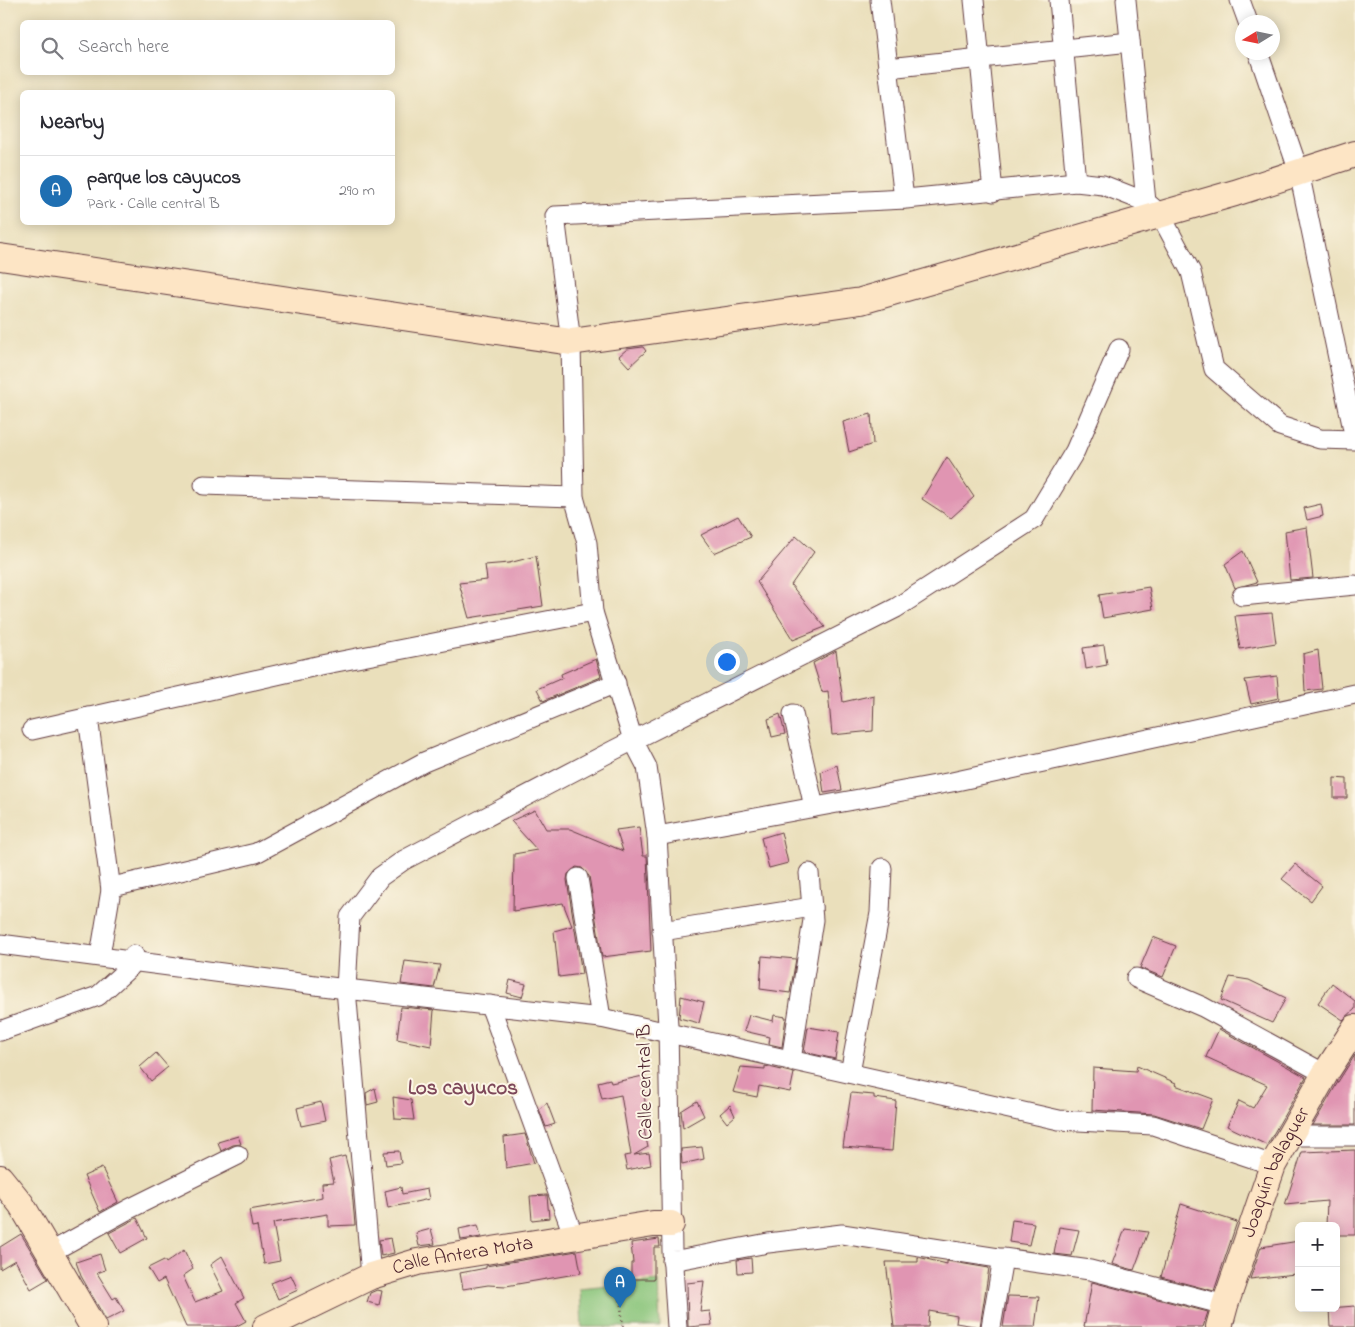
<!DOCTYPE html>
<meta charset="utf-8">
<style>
:root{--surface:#fff;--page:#f7f7f7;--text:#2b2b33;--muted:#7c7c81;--line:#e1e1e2;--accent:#1f6fb2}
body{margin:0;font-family:"Indie Flower",sans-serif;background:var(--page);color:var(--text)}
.controls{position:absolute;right:15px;bottom:15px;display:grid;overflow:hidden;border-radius:8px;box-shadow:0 2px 12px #0003}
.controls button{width:45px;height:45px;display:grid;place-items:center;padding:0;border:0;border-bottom:1px solid var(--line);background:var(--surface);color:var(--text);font:25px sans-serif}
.compass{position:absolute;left:1235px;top:15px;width:45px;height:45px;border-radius:50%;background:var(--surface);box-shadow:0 2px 12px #0003;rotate:260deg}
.you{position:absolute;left:726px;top:661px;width:18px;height:18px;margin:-12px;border:4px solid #fff;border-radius:50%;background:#1a73e8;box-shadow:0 0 0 8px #1a73e833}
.badge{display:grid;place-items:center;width:32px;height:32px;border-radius:50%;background:var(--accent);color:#fff;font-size:16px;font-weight:700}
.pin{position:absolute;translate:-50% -41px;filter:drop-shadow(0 1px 2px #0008)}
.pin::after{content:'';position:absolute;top:26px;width:18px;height:15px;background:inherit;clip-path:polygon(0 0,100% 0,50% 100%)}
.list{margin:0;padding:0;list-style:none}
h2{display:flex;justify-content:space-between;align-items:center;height:65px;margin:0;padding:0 20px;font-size:21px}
h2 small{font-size:16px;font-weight:400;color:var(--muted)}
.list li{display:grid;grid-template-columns:32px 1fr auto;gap:15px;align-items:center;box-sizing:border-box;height:70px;padding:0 20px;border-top:1px solid var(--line)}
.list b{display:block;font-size:19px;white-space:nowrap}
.list p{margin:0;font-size:16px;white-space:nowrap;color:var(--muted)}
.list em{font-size:16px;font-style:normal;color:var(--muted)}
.icon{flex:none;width:28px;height:28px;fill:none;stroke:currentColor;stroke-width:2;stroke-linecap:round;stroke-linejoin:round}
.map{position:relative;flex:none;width:1355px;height:1327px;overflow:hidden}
.search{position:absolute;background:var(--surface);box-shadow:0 2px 12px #0003;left:20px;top:20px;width:375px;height:55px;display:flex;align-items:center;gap:12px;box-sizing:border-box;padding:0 18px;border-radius:8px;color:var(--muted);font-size:19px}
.panel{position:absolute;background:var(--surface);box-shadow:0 2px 12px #0003;left:20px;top:90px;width:375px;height:135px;border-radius:8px}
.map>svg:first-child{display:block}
</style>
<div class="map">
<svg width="1355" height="1327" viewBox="0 0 1355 1327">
<rect width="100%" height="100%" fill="#fcf5e5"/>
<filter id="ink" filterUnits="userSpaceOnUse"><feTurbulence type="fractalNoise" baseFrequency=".02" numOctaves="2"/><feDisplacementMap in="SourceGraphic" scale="10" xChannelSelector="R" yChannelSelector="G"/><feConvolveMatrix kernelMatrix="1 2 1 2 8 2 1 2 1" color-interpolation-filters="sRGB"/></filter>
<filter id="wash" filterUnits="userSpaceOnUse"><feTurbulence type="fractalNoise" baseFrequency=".0096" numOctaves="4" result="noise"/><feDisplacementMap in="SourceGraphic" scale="20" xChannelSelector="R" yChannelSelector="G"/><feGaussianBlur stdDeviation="1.12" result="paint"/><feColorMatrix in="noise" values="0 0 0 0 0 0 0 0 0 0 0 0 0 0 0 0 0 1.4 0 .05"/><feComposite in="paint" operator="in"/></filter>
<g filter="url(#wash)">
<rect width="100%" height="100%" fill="#eadfbb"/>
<!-- green -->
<polygon fill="#8ac57b" stroke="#6a7253" points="658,1281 660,1327 582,1327 580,1289"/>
<g id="blocks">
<!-- building -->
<g fill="#e095b2">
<polygon points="643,347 646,351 629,367 619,356 627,349"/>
<polygon points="871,414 873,444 849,452 843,422"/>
<polygon points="947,457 974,497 951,518 922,499"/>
<polygon points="1321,504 1323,516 1307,520 1304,508"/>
<polygon points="738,516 751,537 714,553 701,535"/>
<polygon points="1307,527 1313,578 1290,580 1285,531"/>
<polygon points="796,536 814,552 791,585 825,627 793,640 757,582"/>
<polygon points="1243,551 1257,582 1235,588 1225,564"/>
<polygon points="536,556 543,606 469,618 459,583 487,580 485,565 509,563"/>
<polygon points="1149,587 1153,609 1103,618 1099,595"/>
<polygon points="1272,613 1276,643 1240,649 1235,616"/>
<polygon points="1104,645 1107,665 1086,669 1083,648"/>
<polygon points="1318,650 1322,689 1305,691 1303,654"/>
<polygon points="836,651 843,702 874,695 873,731 832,735 828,691 822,692 813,663"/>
<polygon points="596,659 601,677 543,701 537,689 562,678 561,674"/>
<polygon points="1277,676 1279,698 1251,704 1245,680"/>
<polygon points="780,714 785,734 772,737 768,719"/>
<polygon points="837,765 842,790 824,793 821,772"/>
<polygon points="1334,778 1347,779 1347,798 1334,798"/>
<polygon points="535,810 546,829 570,829 623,851 616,830 639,827 643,856 647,856 651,951 602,957 589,876 582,868 576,867 568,874 567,880 582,974 559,977 554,931 572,926 563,903 513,911 514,854 537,850 511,821"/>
<polygon points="781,832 788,863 769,868 761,838"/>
<polygon points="1295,864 1322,886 1311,901 1282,879"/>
<polygon points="1153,937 1176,946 1163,977 1140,968"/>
<polygon points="762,956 796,959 790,993 760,989"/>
<polygon points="405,961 440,965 434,988 401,984"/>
<polygon points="1230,977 1249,980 1286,998 1272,1023 1221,1000"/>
<polygon points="510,980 526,984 522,997 507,993"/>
<polygon points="1332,983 1355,1001 1355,1009 1343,1020 1318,1003"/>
<polygon points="681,996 704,1002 699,1023 679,1018"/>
<polygon points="401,1007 434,1010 431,1046 397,1039"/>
<polygon points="749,1015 773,1021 774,1015 786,1017 782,1047 769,1044 770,1037 744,1031"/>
<polygon points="808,1027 839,1032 835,1059 804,1052"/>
<polygon points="1219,1029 1306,1077 1267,1145 1227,1126 1239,1101 1253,1108 1267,1085 1206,1057"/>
<polygon points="156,1053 168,1067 151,1081 140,1067"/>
<polygon points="1355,1055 1355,1125 1313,1125 1338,1082"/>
<polygon points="765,1066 794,1073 790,1092 759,1086 757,1097 733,1092 741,1067 765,1069"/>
<polygon points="1137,1066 1176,1083 1175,1085 1213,1099 1201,1129 1154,1114 1092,1110 1093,1068 1136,1071"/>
<polygon points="643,1076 647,1129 644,1130 648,1147 634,1155 649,1153 651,1165 627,1170 624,1156 631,1155 621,1095 602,1099 598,1082 610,1079 611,1083"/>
<polygon points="375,1088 378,1102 367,1105 366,1093"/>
<polygon points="851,1093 874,1095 874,1098 896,1101 892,1151 843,1147"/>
<polygon points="393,1097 411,1100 414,1120 395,1119"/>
<polygon points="697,1101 704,1116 683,1128 681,1111"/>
<polygon points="321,1102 325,1121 301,1126 297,1108"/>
<polygon points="547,1103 555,1124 546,1127 539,1109"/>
<polygon points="730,1105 735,1116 727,1123 720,1114"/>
<polygon points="525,1134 534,1163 506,1168 504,1137"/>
<polygon points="238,1136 241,1144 233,1145 221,1151 218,1142"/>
<polygon points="702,1147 704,1159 682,1164 681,1149"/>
<polygon points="1355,1150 1355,1235 1336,1235 1336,1226 1326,1226 1327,1201 1285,1205 1302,1152"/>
<polygon points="399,1151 401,1163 386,1165 384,1152"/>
<polygon points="345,1156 351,1180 355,1225 328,1226 328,1214 273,1223 280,1261 264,1264 257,1226 252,1227 249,1210 323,1197 322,1183 334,1182 329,1160"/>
<polygon points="102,1168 118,1202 100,1212 84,1176"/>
<polygon points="401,1187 402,1194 427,1189 429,1199 388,1208 385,1191"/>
<polygon points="547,1195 549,1218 532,1220 530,1196"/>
<polygon points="1181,1204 1237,1222 1214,1291 1161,1277"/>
<polygon points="137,1218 147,1238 120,1253 109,1233"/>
<polygon points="1012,1220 1034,1223 1029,1245 1009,1242"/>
<polygon points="478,1225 481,1237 461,1240 459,1229"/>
<polygon points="1059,1227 1079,1230 1072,1256 1054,1254"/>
<polygon points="431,1229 435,1244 419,1246 416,1233"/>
<polygon points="1125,1229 1148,1232 1134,1270 1112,1264"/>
<polygon points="21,1234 48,1279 31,1289 15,1260 0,1269 0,1247"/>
<polygon points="391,1238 394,1253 381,1256 379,1240"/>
<polygon points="659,1239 660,1247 654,1247 654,1279 631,1279 631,1263 633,1263 631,1243"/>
<polygon points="1299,1241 1295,1274 1250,1279 1261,1247"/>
<polygon points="184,1250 193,1269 183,1276 195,1302 223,1291 210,1265 222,1256 244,1298 236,1303 246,1321 235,1327 186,1327 164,1279 157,1283 148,1268 164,1260 166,1263"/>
<polygon points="577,1251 581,1273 506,1286 488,1285 463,1289 460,1273 486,1268 486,1266"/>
<polygon points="100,1254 105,1270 97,1273 113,1299 116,1297 124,1311 106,1320 81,1276 76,1262"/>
<polygon points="918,1257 947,1264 947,1261 989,1268 980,1327 956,1323 957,1316 929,1311 928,1327 894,1327 886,1262 918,1262"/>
<polygon points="751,1258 752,1272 738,1273 737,1260"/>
<polygon points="291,1275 298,1290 278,1299 271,1283"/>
<polygon points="704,1281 700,1312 710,1311 712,1325 688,1327 687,1283"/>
<polygon points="1092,1282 1208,1312 1203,1327 1084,1327"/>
<polygon points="377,1290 382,1291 379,1305 367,1302 370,1293"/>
<polygon points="1008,1296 1039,1297 1035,1327 1003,1327"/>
<polygon points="1355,1306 1355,1327 1330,1327 1329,1308"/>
</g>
</g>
</g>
<g filter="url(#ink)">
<use href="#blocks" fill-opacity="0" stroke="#623c41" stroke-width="1"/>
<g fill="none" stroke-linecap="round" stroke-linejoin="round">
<!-- street casing -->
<g stroke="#623c41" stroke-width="21">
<g id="street">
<polyline points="880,0 904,199"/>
<polyline points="974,0 993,192"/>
<polyline points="1059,0 1076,182"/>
<polyline points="1126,0 1146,202"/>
<polyline points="1240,0 1248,22"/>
<polyline points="1258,52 1299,172 1355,439"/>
<polyline points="888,68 1130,42"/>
<polyline points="204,485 574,497"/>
<polyline points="1242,596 1355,585"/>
<polyline points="793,714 814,807"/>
<polyline points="88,717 111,890"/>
<polyline points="32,730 321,665 593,612"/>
<polyline points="657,836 952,782 1355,694"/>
<polyline points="578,878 601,1018"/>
<polyline points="662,931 812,907"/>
<polyline points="0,944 346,989 601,1018 1059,1120 1153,1125 1273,1165"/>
<polyline points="101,950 111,890 117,886 256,853 424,762 616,683"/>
<polyline points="1136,978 1203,1007 1325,1074"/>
<polyline points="490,1005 574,1237"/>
<polyline points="0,1031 98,996 130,967 134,955"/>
<polyline points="791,1060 813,920 809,873"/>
<polyline points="850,1073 880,913 882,868"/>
<polyline points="1289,1136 1355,1136"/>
<polyline points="49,1253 129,1209 238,1155"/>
<polyline points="672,1261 768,1243 842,1234 1005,1259"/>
<polyline points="371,1276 346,989 350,917 380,877 404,860 614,750 896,608 1034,519 1075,451 1119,349"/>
<polyline points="677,1327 672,1251 668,1026 657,836 647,767 633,740 593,612 587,543 574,497 571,342 555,216 906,199 1076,182 1103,185 1146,202 1160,214 1191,272 1214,369 1280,426 1320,439 1355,440"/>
<polyline points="991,1327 1003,1258 1090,1270 1225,1305"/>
</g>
</g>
<!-- secondary casing -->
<g stroke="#623c41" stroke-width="28">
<g id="secondary">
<polyline points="0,257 571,342 861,301 1235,193 1355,154"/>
<polyline points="0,1178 21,1204 93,1327"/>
<path id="s1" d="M 266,1327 L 371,1276 L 417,1262 L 653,1224 L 671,1224"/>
<path id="s2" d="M 1219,1327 L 1225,1305 L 1273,1165 L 1325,1074 L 1355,1028"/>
</g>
</g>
<!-- path -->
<polyline stroke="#623c41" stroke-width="2.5" stroke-dasharray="1 4" stroke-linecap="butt" points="620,1295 623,1327"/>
<!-- street -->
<use href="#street" stroke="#fff" stroke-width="19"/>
<!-- secondary -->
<use href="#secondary" stroke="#fde5c5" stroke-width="26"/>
</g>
</g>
<g text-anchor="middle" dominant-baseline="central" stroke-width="4" stroke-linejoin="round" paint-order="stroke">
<!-- street labels -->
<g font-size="20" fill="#4a1f2b" stroke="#fcf5e5">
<text transform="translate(646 1082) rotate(-91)">Calle central B</text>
<text stroke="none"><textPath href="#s2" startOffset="165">Joaquín balaguer</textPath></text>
<text stroke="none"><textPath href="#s1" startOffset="211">Calle Antera Mota</textPath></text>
</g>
<!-- neighbourhood labels -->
<g font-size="21" font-weight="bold" fill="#7e485a" stroke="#fcf5e5">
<text x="463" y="1089">Los cayucos</text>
</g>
</g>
</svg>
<div class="controls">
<button>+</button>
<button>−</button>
</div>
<svg class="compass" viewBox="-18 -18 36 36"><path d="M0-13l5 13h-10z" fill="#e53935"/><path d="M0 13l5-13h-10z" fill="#7c7c81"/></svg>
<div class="you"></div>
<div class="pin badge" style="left:620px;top:1308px">A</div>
<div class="search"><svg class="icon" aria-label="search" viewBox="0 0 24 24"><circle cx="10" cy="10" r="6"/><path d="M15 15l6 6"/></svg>Search here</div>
<section class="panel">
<h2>Nearby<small></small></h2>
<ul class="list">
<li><span class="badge">A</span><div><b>parque los cayucos</b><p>Park · Calle central B</p></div><em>290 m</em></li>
</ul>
</section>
</div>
